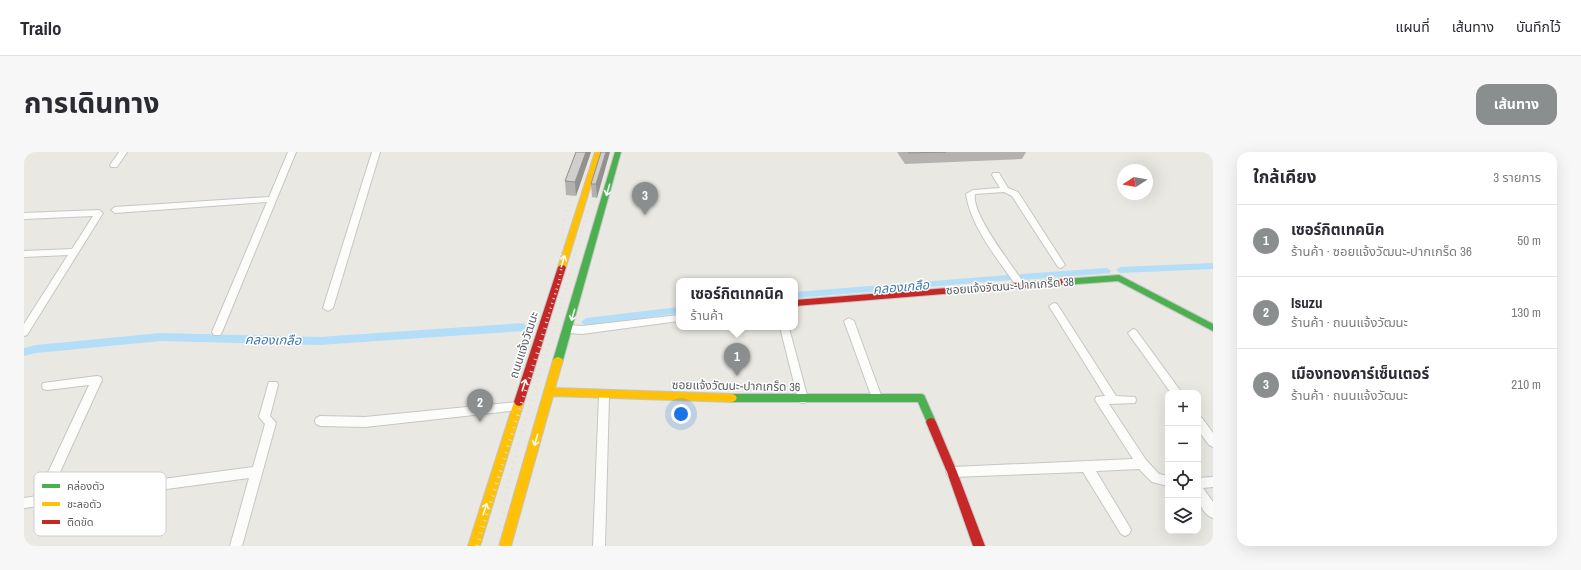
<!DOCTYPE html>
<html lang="th">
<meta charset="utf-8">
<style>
:root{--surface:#fff;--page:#f7f7f7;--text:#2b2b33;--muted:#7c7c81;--line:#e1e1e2;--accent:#8b8e8e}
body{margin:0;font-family:"Archivo Narrow","Noto Sans Thai",sans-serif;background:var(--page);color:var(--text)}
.controls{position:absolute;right:12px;bottom:12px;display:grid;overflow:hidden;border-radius:8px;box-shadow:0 4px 16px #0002}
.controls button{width:36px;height:36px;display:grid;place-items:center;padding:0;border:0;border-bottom:1px solid var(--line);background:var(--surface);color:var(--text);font:20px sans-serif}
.compass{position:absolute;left:1093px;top:12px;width:36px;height:36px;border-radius:50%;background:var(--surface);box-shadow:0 4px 16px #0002;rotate:259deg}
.you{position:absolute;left:657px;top:262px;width:14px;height:14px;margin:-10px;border:3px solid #fff;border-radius:50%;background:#1a73e8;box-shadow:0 0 0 6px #1a73e833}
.badge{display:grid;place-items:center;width:26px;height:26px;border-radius:50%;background:var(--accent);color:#fff;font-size:13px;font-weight:700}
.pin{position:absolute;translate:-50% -33px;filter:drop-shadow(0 1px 2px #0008)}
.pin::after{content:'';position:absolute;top:21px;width:14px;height:12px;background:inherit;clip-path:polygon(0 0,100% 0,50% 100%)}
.popup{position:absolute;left:652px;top:126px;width:122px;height:52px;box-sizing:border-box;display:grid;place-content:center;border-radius:8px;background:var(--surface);filter:drop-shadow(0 1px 3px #0005);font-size:13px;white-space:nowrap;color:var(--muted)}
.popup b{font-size:15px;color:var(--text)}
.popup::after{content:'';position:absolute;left:50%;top:100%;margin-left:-8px;border:8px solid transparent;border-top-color:var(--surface)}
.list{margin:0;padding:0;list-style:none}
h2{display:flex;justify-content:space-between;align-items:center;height:52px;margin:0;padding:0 16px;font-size:17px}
h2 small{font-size:13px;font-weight:400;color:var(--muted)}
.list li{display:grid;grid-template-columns:26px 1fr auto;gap:12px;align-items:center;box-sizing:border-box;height:72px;padding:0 16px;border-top:1px solid var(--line)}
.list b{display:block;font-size:15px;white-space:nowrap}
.list p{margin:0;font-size:13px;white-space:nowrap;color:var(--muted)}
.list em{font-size:13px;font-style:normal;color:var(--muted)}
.icon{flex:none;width:22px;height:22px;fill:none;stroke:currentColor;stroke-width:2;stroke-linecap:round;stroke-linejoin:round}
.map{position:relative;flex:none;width:1189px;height:394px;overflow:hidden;border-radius:12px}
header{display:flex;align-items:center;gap:24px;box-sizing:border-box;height:56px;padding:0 20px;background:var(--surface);border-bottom:1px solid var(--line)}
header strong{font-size:19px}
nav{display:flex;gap:22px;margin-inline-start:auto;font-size:14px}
.intro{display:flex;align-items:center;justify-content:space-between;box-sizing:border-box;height:96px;padding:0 24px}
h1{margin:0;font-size:28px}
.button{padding:10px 18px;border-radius:12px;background:var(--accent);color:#fff;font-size:14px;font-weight:700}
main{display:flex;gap:24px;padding:0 24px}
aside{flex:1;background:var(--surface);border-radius:12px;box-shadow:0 4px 16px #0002}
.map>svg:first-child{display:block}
</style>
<header>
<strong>Trailo</strong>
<nav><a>แผนที่</a><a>เส้นทาง</a><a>บันทึกไว้</a></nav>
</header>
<div class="intro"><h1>การเดินทาง</h1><a class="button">เส้นทาง</a></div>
<main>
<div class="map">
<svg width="1189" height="394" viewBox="0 0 1189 394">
<rect width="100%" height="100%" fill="#e9e8e3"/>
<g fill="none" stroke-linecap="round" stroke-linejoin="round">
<!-- canal -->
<g fill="#b4ddf7" fill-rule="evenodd">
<polygon points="1189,111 1189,117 1096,121 1092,118 1096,115"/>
<polygon points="1083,116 1087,119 1086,121 997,128 992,125 997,122"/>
<polygon points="984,123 989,126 987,128 771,146 771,140"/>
<polygon points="655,155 655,161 562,174 557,170 562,166"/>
<polygon points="499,171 504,175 499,179 295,193 137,189 12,201 0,204 0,196 12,193 137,181 295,185"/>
</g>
<!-- street casing -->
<g stroke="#c6c6c5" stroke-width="2">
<g id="street">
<polygon points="95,0 103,0 93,15 87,15 86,13"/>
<polygon points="264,0 272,0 198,180 196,183 190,183 188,180 243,50 91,61 87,58 91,55 245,45"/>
<polygon points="348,0 356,0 309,156 304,159 299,156"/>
<path d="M 969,21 L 975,21 L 984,36 L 994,40 L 1041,113 L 1037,116 L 1034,115 L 988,44 L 980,40 L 951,42 C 947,62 989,114 1001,133 L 996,136 L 993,135 C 974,107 947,76 942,42 L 949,38 L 976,36 L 968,23 Z"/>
<polygon points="75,58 79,61 3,183 0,184 0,172 44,103 0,105 0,99 48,97 69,64 0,67 0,61"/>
<polygon points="1030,151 1033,152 1092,244 1111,245 1112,248 1111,251 1085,252 1122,308 1135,322 1144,324 1144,334 1128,330 1115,317 1072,319 1105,374 1107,378 1105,382 1101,384 1097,382 1059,320 928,325 924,324 922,320 924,316 928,315 1109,307 1071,248 1072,245 1081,244 1025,154"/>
<polygon points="655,163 655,169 558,182 545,181 540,177 545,173 558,174"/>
<polygon points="825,166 830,169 858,246 857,249 853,250 849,249 848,246 820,169"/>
<polygon points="756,175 765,176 784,247 783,250 779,251 775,250 774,247"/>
<polygon points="1109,177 1112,178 1158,241 1147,241 1106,184 1104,181"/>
<polygon points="73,224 77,225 78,228 26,342 229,315 241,272 235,265 244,233 245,230 253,230 254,233 246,264 252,271 218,394 206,394 225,326 0,356 0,346 13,344 65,233 23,238 19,237 18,234 19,231"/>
<polygon points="580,240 584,241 585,244 581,394 569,394 575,244 576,241"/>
<polygon points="494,250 498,251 499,254 498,257 494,258 341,275 296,274 292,272 291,269 292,266 296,264 341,265"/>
<polygon points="1174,264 1178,266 1189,281 1189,295 1185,293 1174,278"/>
<path d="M 1189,325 L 1189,335 L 1179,336 L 1189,350 L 1189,366 C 1173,360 1174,340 1174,326 Z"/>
</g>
</g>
<!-- fast casing -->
<g stroke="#c5c5c3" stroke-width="2">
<g id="fast">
<polygon points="591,0 597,0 539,208 537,210 531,210 529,208"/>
<polygon points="1095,123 1189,172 1189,179 1094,129 1040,133 1036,130 1040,127"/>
<polygon points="708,242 897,242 900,243 912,270 910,273 907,274 904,273 894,250 708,250 705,249 703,246 705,243"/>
</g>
</g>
<!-- slow casing -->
<g stroke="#c5c5c3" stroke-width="2">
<g id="slow">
<polygon points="571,0 577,0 542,115 538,118 535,117 534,115"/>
<polygon points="534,205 537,206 539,208 531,236 708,242 711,243 713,246 711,249 708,250 529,244 487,394 475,394 529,208 531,206"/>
<polygon points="495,246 498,247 500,250 456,394 444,394 490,250 492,247"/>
</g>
</g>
<!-- jam casing -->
<g stroke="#c5c5c3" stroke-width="2">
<g id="jam">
<polygon points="538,112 542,115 500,250 498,253 495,254 492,253 490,250 534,115"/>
<polygon points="1040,127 1044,130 1043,132 771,154 771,148"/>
<polygon points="907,266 910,267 912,270 933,320 961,394 949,394 923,320 902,270 904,267"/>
</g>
</g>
<!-- street -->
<use href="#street" fill="#fcfcfb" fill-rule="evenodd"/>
<!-- fast -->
<use href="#fast" fill="#4caf50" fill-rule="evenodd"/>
<!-- slow -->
<use href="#slow" fill="#ffc107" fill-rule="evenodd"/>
<!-- jam -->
<use href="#jam" fill="#c62828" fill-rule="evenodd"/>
<!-- rail-far1 -->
<g stroke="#e1e1e0" stroke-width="2.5" stroke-dasharray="1 4" stroke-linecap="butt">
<polyline points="522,171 535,130 538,112 539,72 552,32"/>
<polyline points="532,171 571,33"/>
</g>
<!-- rail -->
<g stroke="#e1e1e0" stroke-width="3.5" stroke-dasharray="1 5.5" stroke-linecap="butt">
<polyline points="453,394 523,170"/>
<path d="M 474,394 C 482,318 510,244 532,170"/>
</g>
</g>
<!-- wall -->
<g fill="#b4b2b0">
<polygon points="552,0 567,0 552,44 542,43 541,29"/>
<polygon points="577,0 573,46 568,45 567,32"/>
<polygon points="873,0 1002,0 998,7 881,12"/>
</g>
<!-- shaded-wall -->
<g fill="#929190">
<polygon points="562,0 567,0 552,44 551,30"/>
<polygon points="582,0 586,0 573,46 572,32"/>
</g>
<!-- building -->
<g fill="#d1cfcd" stroke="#929190">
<polygon points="552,0 562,0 551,30 541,29"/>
<polygon points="577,0 582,0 572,32 567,32"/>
<polygon points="884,0 922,0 885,1"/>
</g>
<!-- one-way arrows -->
<defs><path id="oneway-shaft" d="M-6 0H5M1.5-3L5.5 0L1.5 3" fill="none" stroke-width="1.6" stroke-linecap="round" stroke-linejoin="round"/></defs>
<g stroke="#f6fbf6">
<use href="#oneway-shaft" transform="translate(584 38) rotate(106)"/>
<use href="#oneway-shaft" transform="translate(539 109) rotate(-73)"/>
<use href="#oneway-shaft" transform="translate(549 163) rotate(106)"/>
<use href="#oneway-shaft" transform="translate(500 233) rotate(-73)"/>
<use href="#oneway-shaft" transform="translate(512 288) rotate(106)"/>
<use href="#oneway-shaft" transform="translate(461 357) rotate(-72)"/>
</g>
<g text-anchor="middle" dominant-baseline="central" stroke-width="3" stroke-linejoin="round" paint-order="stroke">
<!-- street labels -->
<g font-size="12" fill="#595d61" stroke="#fff">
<text transform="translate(986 134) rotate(-4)">ซอยแจ้งวัฒนะ-ปากเกร็ด 38</text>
<text transform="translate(500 193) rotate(-72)">ถนนแจ้งวัฒนะ</text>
<text transform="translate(712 234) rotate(1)">ซอยแจ้งวัฒนะ-ปากเกร็ด 36</text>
</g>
<!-- water labels -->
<g font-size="13" font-style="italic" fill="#3b79b0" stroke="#fff">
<text transform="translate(877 135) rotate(-5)">คลองเกลือ</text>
<text transform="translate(249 188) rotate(1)">คลองเกลือ</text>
</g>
</g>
<!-- legend -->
<rect x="10" y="320" width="132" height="64" rx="6" fill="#fff" stroke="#cdced0" stroke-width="1"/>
<rect x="18" y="332" width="18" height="4" fill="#4caf50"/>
<rect x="18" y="350" width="18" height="4" fill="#ffc107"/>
<rect x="18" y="368" width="18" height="4" fill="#c62828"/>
<g font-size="11" fill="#595d61">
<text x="43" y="338">คล่องตัว</text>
<text x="43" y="356">ชะลอตัว</text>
<text x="43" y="374">ติดขัด</text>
</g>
</svg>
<div class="controls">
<button>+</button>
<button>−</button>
<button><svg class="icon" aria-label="locate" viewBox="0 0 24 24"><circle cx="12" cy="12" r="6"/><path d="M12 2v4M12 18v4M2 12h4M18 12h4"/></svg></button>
<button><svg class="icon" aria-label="layers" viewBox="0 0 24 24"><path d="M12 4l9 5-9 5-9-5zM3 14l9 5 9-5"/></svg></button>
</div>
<svg class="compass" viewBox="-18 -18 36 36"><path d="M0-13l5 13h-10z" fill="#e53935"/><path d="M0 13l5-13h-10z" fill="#7c7c81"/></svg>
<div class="you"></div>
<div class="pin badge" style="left:713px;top:224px">1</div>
<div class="popup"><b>เซอร์กิตเทคนิค</b>ร้านค้า</div>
<div class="pin badge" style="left:456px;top:270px">2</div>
<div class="pin badge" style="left:621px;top:63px">3</div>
</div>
<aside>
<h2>ใกล้เคียง<small>3 รายการ</small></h2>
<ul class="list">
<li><span class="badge">1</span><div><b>เซอร์กิตเทคนิค</b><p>ร้านค้า · ซอยแจ้งวัฒนะ-ปากเกร็ด 36</p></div><em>50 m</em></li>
<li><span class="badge">2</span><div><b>Isuzu</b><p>ร้านค้า · ถนนแจ้งวัฒนะ</p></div><em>130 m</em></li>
<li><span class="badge">3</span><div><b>เมืองทองคาร์เซ็นเตอร์</b><p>ร้านค้า · ถนนแจ้งวัฒนะ</p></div><em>210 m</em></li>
</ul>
</aside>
</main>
